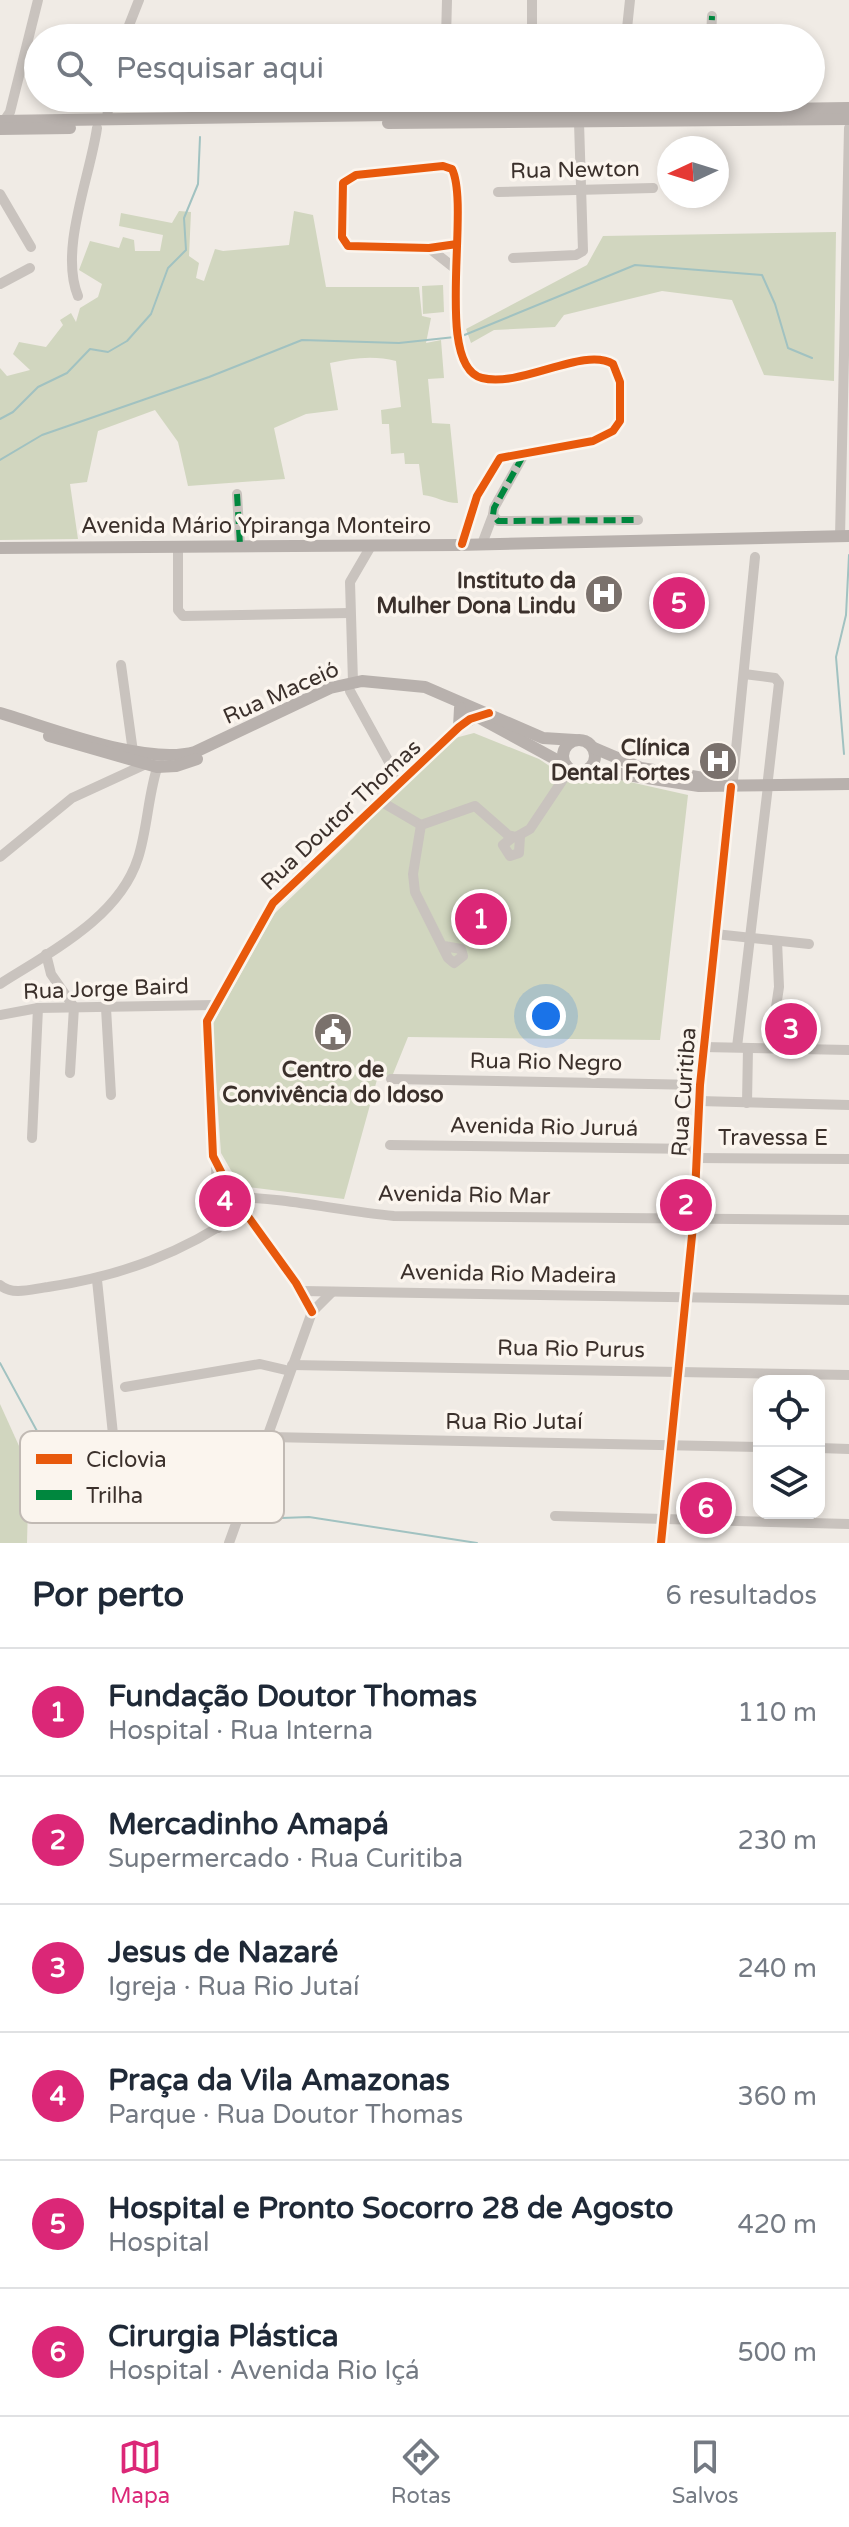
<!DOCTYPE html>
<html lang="pt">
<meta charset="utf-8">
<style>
:root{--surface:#fff;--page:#f6f6f7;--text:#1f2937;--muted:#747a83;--line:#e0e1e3;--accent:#db2777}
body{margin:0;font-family:"Varela Round",sans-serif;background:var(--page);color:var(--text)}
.controls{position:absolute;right:24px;bottom:24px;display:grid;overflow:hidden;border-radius:16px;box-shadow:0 4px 12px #0003}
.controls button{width:72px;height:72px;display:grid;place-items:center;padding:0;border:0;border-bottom:2px solid var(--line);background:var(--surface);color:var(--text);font:40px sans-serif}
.compass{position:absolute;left:657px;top:136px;width:72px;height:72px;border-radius:50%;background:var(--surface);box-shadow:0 4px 12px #0003;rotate:266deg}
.you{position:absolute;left:546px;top:1016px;width:28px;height:28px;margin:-20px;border:6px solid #fff;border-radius:50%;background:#1a73e8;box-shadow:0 0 0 12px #1a73e833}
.badge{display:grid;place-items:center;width:52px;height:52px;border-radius:50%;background:var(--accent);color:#fff;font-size:26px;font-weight:700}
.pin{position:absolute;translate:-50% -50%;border:4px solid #fff;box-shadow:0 2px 8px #0006}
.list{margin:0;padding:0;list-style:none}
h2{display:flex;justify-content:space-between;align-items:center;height:104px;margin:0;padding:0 32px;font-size:34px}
h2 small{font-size:26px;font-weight:400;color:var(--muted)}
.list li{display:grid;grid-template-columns:52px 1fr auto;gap:24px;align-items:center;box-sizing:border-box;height:128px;padding:0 32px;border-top:2px solid var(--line)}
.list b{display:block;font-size:30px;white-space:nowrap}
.list p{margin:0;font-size:26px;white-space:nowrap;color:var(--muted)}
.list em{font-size:26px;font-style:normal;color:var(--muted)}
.icon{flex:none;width:44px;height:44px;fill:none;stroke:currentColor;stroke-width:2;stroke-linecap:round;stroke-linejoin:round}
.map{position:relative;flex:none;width:849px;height:1543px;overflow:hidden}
.search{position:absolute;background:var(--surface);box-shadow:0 4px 12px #0003;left:24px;right:24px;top:24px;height:88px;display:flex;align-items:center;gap:20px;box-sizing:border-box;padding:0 28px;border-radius:44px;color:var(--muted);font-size:30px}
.sheet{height:872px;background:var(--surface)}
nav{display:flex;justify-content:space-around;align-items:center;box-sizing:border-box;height:112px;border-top:2px solid var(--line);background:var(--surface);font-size:22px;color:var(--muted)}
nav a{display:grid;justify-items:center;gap:4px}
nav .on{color:var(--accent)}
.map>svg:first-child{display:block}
</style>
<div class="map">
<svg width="849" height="1543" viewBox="0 0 849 1543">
<rect width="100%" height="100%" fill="#f0ebe5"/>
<!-- green -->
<g fill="#d1d6bf">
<path d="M 179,211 L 191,212 L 189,256 L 199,263 L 196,278 L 204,281 L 215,249 L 223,251 L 289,245 L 294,211 L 313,215 L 326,287 L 419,287 L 422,316 L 431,318 L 426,343 L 441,340 L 444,378 L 428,379 L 432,423 L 450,424 L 458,503 C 444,503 436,496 423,495 L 419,464 L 405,464 L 404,453 L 391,454 L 389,424 L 382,424 L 381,410 L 401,407 L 396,361 C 374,355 352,358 330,363 L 338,410 L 306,414 L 274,428 L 285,479 L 188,486 L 178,442 L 155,410 L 98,431 L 87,482 L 70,484 L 78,539 L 0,540 L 0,368 L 7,376 L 30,370 L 13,354 L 19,342 L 46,347 L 63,325 L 60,320 L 71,313 L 76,322 L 80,308 L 98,297 L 102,284 L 79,270 L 90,241 L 119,248 L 123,237 L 134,240 L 135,251 L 160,251 L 163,235 L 119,226 L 121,213 L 172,223 Z"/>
<polygon points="836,232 834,381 764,375 732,300 662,291 564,315 555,327 494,330 471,343 466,329 587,265 603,236"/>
<polygon points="443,285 444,312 423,314 422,286"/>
<polygon points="474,733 539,759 575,783 621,780 688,795 660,1040 408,1037 391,1079 378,1076 344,1199 240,1186 221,1153 212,1025 275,913 353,838 409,776 455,738"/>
<polygon points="0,1404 29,1468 27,1543 0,1543"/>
</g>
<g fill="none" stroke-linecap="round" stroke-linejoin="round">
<!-- stream -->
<g stroke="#a1c2c1" stroke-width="2">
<polyline points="462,336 635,265 762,275 775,304 788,348 812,358"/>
<polyline points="0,419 13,412 38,387 67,373 90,349 108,352 127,341 151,314 168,268 186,250 184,218 198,184 200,137"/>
<polyline points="0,460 42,435 209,377 302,340 399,343 455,337"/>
<polyline points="844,754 836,657 846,615 849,555"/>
<polyline points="0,1363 62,1477 84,1491 154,1505 199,1503 236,1514"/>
<polyline points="242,1516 253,1519 309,1517 477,1543"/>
</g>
<!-- minor -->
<g stroke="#c9c3be" stroke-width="10">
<polyline points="532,0 532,38"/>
<polyline points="124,38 139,0"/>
<polyline points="446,38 447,0"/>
<polyline points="626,38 630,0"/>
<polyline points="711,38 712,16"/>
<polyline points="448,98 448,114"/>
<polyline points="533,98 533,114"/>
<polyline points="618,98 618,112"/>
<polyline points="107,120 109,98"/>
<polyline points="4,121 10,112 38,0"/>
<polyline points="498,192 653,188"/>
<polyline points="0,194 31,247"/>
<path d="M 457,244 L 429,248 L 348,246 L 342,237 L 343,183 L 356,175 L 443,166 L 452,169 C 471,208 433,366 482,378 C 521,388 584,346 613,364 L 620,382 L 620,421 L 613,431 L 593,441 L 500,458 L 477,496 L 462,544"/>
<polyline points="429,248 457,270"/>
<polyline points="513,258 576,255 583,251 579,122"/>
<polyline points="0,284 30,268"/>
<path d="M 78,296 C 59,250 90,177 97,128"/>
<polyline points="523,456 494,508 493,515 498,521 638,520"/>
<polyline points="237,494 240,545"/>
<polyline points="840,537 849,128"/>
<polyline points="482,544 493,515"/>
<polyline points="178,546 178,610 183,616 350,613"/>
<polyline points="121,665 133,752"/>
<polyline points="744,674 775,678 779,683 768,779"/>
<polyline points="353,682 350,582 371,546"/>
<polyline points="350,691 400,782"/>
<polyline points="733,780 755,557"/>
<polyline points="380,801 421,825 475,806 508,835 516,837 530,829 570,769"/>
<polyline points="421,825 413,874 415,892 448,958 454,963 463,956 461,949 444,946"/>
<polyline points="513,837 503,845 510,856 519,853 520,836"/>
<polyline points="0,857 72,798 146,764"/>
<polyline points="715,934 809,944"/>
<polyline points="46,954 51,974 74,1007 70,1073"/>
<path d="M 0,984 C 50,952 119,918 138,858 C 148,827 148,792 159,762"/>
<polyline points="106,1008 111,1095"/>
<polyline points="0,1015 38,1008 214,1005"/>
<polyline points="703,1047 849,1050"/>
<polyline points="737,1047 768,786"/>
<polyline points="770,1047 779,987 777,941"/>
<polyline points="391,1079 700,1085"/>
<polyline points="699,1101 849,1105"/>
<polyline points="747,1103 748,1048"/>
<polyline points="32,1138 38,1008"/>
<polyline points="390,1145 697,1149"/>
<polyline points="697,1158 849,1159"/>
<polyline points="216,1166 218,1228"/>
<path d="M 234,1197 C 288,1198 340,1211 394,1216 L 849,1220"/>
<polyline points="97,1280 114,1444 120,1450 208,1454"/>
<path d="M 0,1285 C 13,1296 32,1289 48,1287 C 121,1276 183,1253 243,1211"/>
<polyline points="302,1291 849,1300"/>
<polyline points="312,1312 296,1283 234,1197 213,1156 207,1021 273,903 459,727 479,716"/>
<polyline points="292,1365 849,1375"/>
<polyline points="125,1387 260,1364 290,1371"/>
<polyline points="269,1437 759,1447"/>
<polyline points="819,1448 849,1449"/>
<polyline points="555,1516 849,1524"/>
<polyline points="229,1543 312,1312 332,1292"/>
<polyline points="661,1543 694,1216 700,1085 731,787"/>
</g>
<!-- major -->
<g stroke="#b8b1ad" stroke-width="12">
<polyline points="0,121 849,108"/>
<polyline points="388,123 849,119"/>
<polyline points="0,129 70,128"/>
<polyline points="0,548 458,545 849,536"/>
<polyline points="465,710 566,765"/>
<path d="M 0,713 C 51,728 145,766 195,752 L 330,688 L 362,681 L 425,687 L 543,738 L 575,740"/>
<polyline points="459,727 460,708"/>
<polyline points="49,736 157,767 176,766 197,759"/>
<circle cx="579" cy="756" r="16"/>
<polyline points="594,748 641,768 710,779"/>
<polyline points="588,769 699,786 849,784"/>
</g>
<!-- quiet -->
<g stroke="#00873e" stroke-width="6" stroke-dasharray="12 6" stroke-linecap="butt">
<polyline points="711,38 712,16"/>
<polyline points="523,456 494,508 493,515 498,521 638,520"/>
<polyline points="237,494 240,545"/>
</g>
<!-- cycleway casing -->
<g stroke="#fbf5ee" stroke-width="13">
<g id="cycleway">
<path d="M 457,244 L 429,248 L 348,246 L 342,237 L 343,183 L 356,175 L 443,166 L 452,169 C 471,208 433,366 482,378 C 521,388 584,346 613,364 L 620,382 L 620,421 L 613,431 L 593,441 L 500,458 L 477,496 L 462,544"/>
<polyline points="312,1312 296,1283 234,1197 213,1156 207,1021 273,903 459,727 470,719 489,713"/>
<polyline points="661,1543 694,1216 700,1085 731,787"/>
</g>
</g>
<!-- cycleway -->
<use href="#cycleway" stroke="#e8590c" stroke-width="8"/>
</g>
<!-- icons -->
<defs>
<g id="hospital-disc" transform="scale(2)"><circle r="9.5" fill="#7a716c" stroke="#fbf5ee"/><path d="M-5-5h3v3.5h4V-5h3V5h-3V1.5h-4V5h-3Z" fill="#fff"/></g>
<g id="civic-disc" transform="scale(2)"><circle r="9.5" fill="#7a716c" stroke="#fbf5ee"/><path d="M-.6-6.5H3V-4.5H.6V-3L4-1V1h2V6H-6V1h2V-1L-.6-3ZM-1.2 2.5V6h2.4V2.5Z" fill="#fff"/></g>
</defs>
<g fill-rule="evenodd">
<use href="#hospital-disc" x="604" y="594"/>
<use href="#hospital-disc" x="718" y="761"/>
<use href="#civic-disc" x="333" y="1032"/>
</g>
<g text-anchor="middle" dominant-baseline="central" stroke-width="7" stroke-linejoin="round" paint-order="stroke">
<!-- street labels -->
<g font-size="22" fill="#3b302b" stroke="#fbf5ee">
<text transform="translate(575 170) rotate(-1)">Rua Newton</text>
<text x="256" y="526">Avenida Mário Ypiranga Monteiro</text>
<text transform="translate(281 693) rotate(-24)">Rua Maceió</text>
<text transform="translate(341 815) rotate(-43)">Rua Doutor Thomas</text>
<text transform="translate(106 989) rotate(-2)">Rua Jorge Baird</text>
<text transform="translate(546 1062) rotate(1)">Rua Rio Negro</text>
<text transform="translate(684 1092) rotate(-86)">Rua Curitiba</text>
<text transform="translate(544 1127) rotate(1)">Avenida Rio Juruá</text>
<text x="773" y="1138">Travessa E</text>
<text transform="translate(464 1195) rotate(1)">Avenida Rio Mar</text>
<text transform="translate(508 1274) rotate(1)">Avenida Rio Madeira</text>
<text transform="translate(571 1349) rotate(1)">Rua Rio Purus</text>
<text x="514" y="1422">Rua Rio Jutaí</text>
</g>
<!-- poi labels -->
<g font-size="22" font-weight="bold" fill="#3b302b" stroke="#fbf5ee" text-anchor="end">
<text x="576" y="581">Instituto da<tspan x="576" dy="25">Mulher Dona Lindu</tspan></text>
<text x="690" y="748">Clínica<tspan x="690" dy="25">Dental Fortes</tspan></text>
<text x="333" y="1070" text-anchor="middle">Centro de<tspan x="333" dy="25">Convivência do Idoso</tspan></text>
</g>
</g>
<!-- legend -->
<rect x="20" y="1431" width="264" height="92" rx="12" fill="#fbf5ee" stroke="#c1bab4" stroke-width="2"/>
<rect x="36" y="1454" width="36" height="10" fill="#e8590c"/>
<rect x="36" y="1490" width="36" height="10" fill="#00873e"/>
<g font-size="22" fill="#3b302b">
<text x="86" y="1467">Ciclovia</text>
<text x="86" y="1503">Trilha</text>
</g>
</svg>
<div class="controls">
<button><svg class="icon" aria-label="locate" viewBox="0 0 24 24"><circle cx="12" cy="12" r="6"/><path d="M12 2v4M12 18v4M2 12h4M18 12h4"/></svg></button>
<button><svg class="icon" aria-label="layers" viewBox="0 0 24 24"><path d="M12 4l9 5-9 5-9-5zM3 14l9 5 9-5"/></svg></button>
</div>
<svg class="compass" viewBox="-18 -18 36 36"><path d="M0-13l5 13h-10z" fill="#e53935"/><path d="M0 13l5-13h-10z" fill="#747a83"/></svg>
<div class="you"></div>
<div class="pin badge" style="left:481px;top:919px">1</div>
<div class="pin badge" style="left:686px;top:1205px">2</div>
<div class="pin badge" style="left:791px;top:1029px">3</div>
<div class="pin badge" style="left:225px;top:1201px">4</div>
<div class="pin badge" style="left:679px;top:603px">5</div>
<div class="pin badge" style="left:706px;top:1508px">6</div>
<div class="search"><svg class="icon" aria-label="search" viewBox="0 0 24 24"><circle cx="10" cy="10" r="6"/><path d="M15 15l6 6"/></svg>Pesquisar aqui</div>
</div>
<section class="sheet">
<h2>Por perto<small>6 resultados</small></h2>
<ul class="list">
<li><span class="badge">1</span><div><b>Fundação Doutor Thomas</b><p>Hospital · Rua Interna</p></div><em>110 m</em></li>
<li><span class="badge">2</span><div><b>Mercadinho Amapá</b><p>Supermercado · Rua Curitiba</p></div><em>230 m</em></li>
<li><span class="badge">3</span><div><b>Jesus de Nazaré</b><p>Igreja · Rua Rio Jutaí</p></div><em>240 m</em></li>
<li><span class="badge">4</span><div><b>Praça da Vila Amazonas</b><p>Parque · Rua Doutor Thomas</p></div><em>360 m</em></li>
<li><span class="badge">5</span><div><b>Hospital e Pronto Socorro 28 de Agosto</b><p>Hospital</p></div><em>420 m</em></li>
<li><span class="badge">6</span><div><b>Cirurgia Plástica</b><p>Hospital · Avenida Rio Içá</p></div><em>500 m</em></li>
</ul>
</section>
<nav>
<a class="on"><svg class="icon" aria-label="map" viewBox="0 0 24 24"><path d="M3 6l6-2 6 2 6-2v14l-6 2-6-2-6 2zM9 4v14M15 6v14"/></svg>Mapa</a>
<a><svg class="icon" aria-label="directions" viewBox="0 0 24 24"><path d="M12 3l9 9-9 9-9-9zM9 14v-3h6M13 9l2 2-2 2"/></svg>Rotas</a>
<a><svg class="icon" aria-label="saved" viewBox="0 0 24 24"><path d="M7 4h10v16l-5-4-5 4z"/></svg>Salvos</a>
</nav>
